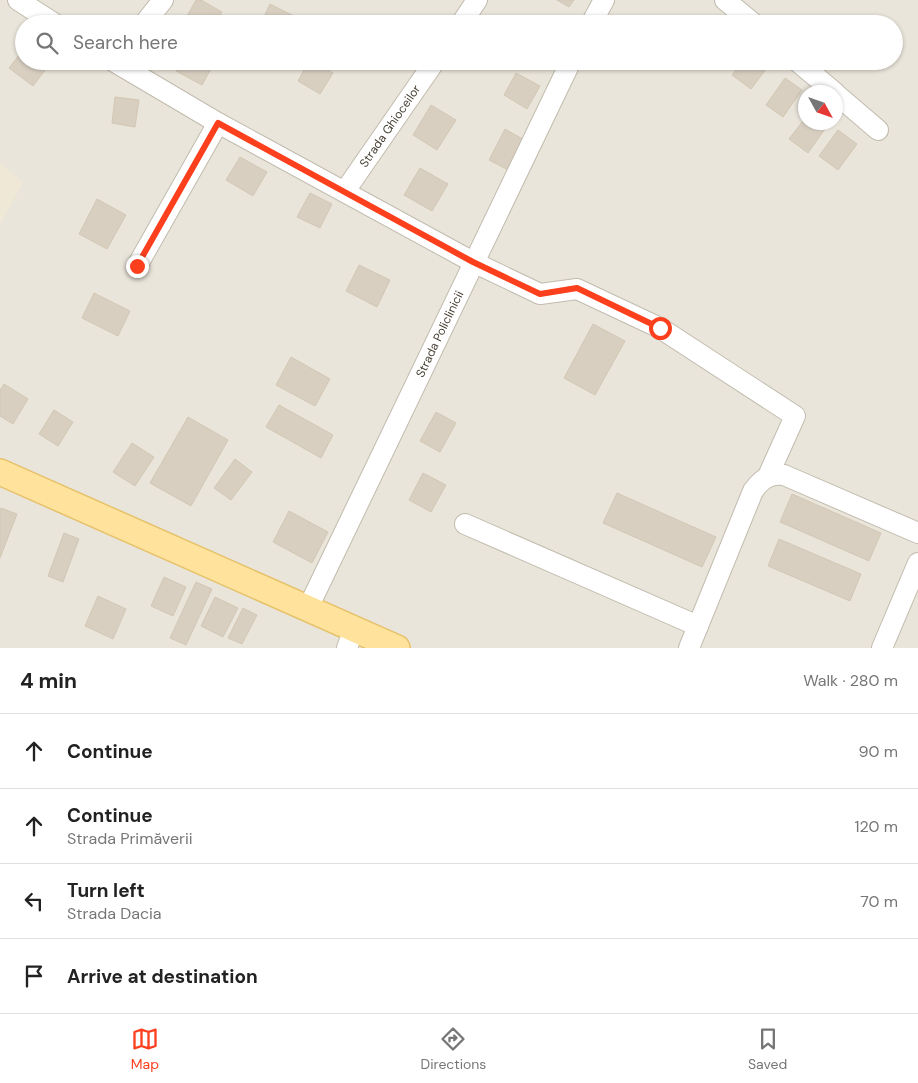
<!DOCTYPE html>
<meta charset="utf-8">
<style>
:root{--surface:#fff;--page:#f2f2f2;--text:#222;--muted:#767676;--line:#e0e0e0;--accent:#fc3f1d}
body{margin:0;font-family:"DM Sans",sans-serif;background:var(--page);color:var(--text)}
.compass{position:absolute;left:798px;top:85px;width:45px;height:45px;border-radius:50%;background:var(--surface);box-shadow:0 1px 4px #0004;rotate:130deg}
.stop{position:absolute;width:15px;height:15px;margin:-11px;border:4px solid #fc3f1d;border-radius:50%;background:#fff}
.stop.end{background:#fc3f1d;border-color:#fff;box-shadow:0 1px 5px #0008}
.list{margin:0;padding:0;list-style:none}
h2{display:flex;justify-content:space-between;align-items:center;height:65px;margin:0;padding:0 20px;font-size:21px}
h2 small{font-size:16px;font-weight:400;color:var(--muted)}
.list li{display:grid;grid-template-columns:32px 1fr auto;gap:15px;align-items:center;box-sizing:border-box;height:75px;padding:0 20px;border-top:1px solid var(--line)}
.list b{display:block;font-size:19px;white-space:nowrap}
.list p{margin:0;font-size:16px;white-space:nowrap;color:var(--muted)}
.list em{font-size:16px;font-style:normal;color:var(--muted)}
.icon{flex:none;width:28px;height:28px;fill:none;stroke:currentColor;stroke-width:2;stroke-linecap:round;stroke-linejoin:round}
.map{position:relative;flex:none;width:918px;height:648px;overflow:hidden}
.search{position:absolute;background:var(--surface);box-shadow:0 1px 4px #0004;left:15px;right:15px;top:15px;height:55px;display:flex;align-items:center;gap:12px;box-sizing:border-box;padding:0 18px;border-radius:28px;color:var(--muted);font-size:19px}
.sheet{height:365px;background:var(--surface)}
nav{display:flex;justify-content:space-around;align-items:center;box-sizing:border-box;height:70px;border-top:1px solid var(--line);background:var(--surface);font-size:14px;color:var(--muted)}
nav a{display:grid;justify-items:center;gap:2px}
nav .on{color:var(--accent)}
.map>svg:first-child{display:block}
</style>
<div class="map">
<svg width="918" height="648" viewBox="0 0 918 648">
<rect width="100%" height="100%" fill="#f6f3ec"/>
<!-- residential -->
<path fill="#eae5da" fill-rule="evenodd" d="M 0,0 L 918,0 L 918,648 L 0,648 ZM 24,24 L 894,24 L 894,61 L 24,61 ZM 806,92 L 836,92 L 836,122 L 806,122 Z"/>
<!-- education -->
<polygon fill="#efe8d6" points="0,163 23,182 0,225"/>
<!-- building -->
<g fill="#d8cfc1" stroke="#d3c7b4">
<polygon points="196,0 201,0 222,12 215,24 200,24 187,16"/>
<polygon points="557,0 574,0 569,7"/>
<polygon points="270,4 294,16 290,24 267,24 262,21"/>
<polygon points="24,49 24,61 41,61 48,66 33,86 9,68"/>
<polygon points="182,61 215,61 202,85 176,71"/>
<polygon points="309,61 314,61 333,73 320,94 298,81"/>
<polygon points="742,61 767,61 770,64 751,89 732,75"/>
<polygon points="516,73 540,86 527,109 504,95"/>
<polygon points="785,78 802,90 783,117 766,105"/>
<polygon points="115,97 139,100 135,127 112,123"/>
<polygon points="431,105 456,120 437,150 413,135"/>
<polygon points="806,117 806,122 822,122 827,126 808,153 789,139"/>
<polygon points="505,129 526,141 510,171 489,160"/>
<polygon points="838,130 857,144 838,170 819,156"/>
<polygon points="240,157 267,172 253,196 226,180"/>
<polygon points="420,168 448,184 432,211 404,195"/>
<polygon points="310,193 332,204 320,228 297,217"/>
<polygon points="97,199 126,215 107,249 79,234"/>
<polygon points="359,265 390,280 377,307 346,291"/>
<polygon points="94,293 130,311 118,336 82,318"/>
<polygon points="593,324 625,341 595,395 564,378"/>
<polygon points="291,357 330,379 315,406 276,385"/>
<polygon points="4,384 28,399 13,424 0,416 0,390"/>
<polygon points="279,405 333,435 321,458 266,427"/>
<polygon points="54,410 73,422 58,446 39,434"/>
<polygon points="436,412 456,423 440,452 420,441"/>
<polygon points="188,417 228,440 191,506 150,483"/>
<polygon points="132,443 154,457 135,486 113,472"/>
<polygon points="235,459 252,472 231,500 214,488"/>
<polygon points="423,473 446,485 431,512 409,500"/>
<polygon points="617,493 716,537 702,567 603,523"/>
<polygon points="792,494 881,533 869,561 780,522"/>
<polygon points="1,508 17,514 0,558 0,510"/>
<polygon points="289,511 328,532 312,563 273,542"/>
<polygon points="64,533 79,539 63,582 48,576"/>
<polygon points="779,539 861,574 850,601 768,566"/>
<polygon points="164,577 186,587 173,616 151,606"/>
<polygon points="196,582 212,589 186,645 170,638"/>
<polygon points="98,596 126,609 113,639 85,626"/>
<polygon points="215,597 238,608 223,637 201,626"/>
<polygon points="243,608 257,615 242,644 228,638"/>
</g>
<g fill="none" stroke-linecap="round" stroke-linejoin="round">
<!-- minor casing -->
<g stroke="#c2bbae" stroke-width="22">
<g id="minor">
<polyline points="18,0 55,24"/>
<polyline points="725,0 754,24"/>
<polyline points="144,24 163,0"/>
<polyline points="461,24 477,0"/>
<polyline points="591,24 604,0"/>
<polyline points="113,61 218,123 473,262 540,294 577,289 660,328 795,416 768,476"/>
<polyline points="797,61 834,92"/>
<polyline points="836,94 878,130"/>
<path id="s1" d="M 345,191 L 435,61"/>
<polyline points="137,266 218,123"/>
<polyline points="465,524 698,626"/>
<path id="s2" d="M 308,608 L 571,61"/>
<polyline points="347,648 354,629"/>
<path d="M 689,648 L 753,491 C 761,480 769,473 784,475 L 918,533"/>
<polyline points="882,648 918,563"/>
</g>
</g>
<!-- major casing -->
<g stroke="#e6c16a" stroke-width="28">
<polyline id="major" points="0,472 397,648"/>
</g>
<!-- minor -->
<use href="#minor" stroke="#fff" stroke-width="20"/>
<!-- major -->
<use href="#major" stroke="#ffe39c" stroke-width="25"/>
</g>
<g fill="none" stroke-linecap="round" stroke-linejoin="round">
<!-- route -->
<polyline stroke="#fc3f1d" stroke-width="6" points="137,266 218,123 473,262 540,294 577,288 660,328"/>
</g>
<g text-anchor="middle" dominant-baseline="central" stroke-width="4.5" stroke-linejoin="round" paint-order="stroke">
<!-- street labels -->
<g font-size="12" fill="#4b4439" stroke="#fff">
<text stroke="none"><textPath href="#s1" startOffset="79">Strada Ghioceilor</textPath></text>
<text stroke="none"><textPath href="#s2" startOffset="304">Strada Policlinicii</textPath></text>
</g>
</g>
</svg>
<svg class="compass" viewBox="-18 -18 36 36"><path d="M0-13l5 13h-10z" fill="#e53935"/><path d="M0 13l5-13h-10z" fill="#767676"/></svg>
<div class="stop" style="left:660px;top:328px"></div>
<div class="stop end" style="left:137px;top:266px"></div>
<div class="search"><svg class="icon" aria-label="search" viewBox="0 0 24 24"><circle cx="10" cy="10" r="6"/><path d="M15 15l6 6"/></svg>Search here</div>
</div>
<section class="sheet">
<h2>4 min<small>Walk · 280 m</small></h2>
<ul class="list">
<li><svg class="icon" aria-label="ahead" viewBox="0 0 24 24"><path d="M12 20V5M6 11l6-6 6 6"/></svg><div><b>Continue</b></div><em>90 m</em></li>
<li><svg class="icon" aria-label="ahead" viewBox="0 0 24 24"><path d="M12 20V5M6 11l6-6 6 6"/></svg><div><b>Continue</b><p>Strada Primăverii</p></div><em>120 m</em></li>
<li><svg class="icon" aria-label="left" viewBox="0 0 24 24"><path d="M17 20v-9H6M10 6l-5 5 5 5"/></svg><div><b>Turn left</b><p>Strada Dacia</p></div><em>70 m</em></li>
<li><svg class="icon" aria-label="arrive" viewBox="0 0 24 24"><path d="M6 21V4h12l-3 4 3 4H6"/></svg><div><b>Arrive at destination</b></div></li>
</ul>
</section>
<nav>
<a class="on"><svg class="icon" aria-label="map" viewBox="0 0 24 24"><path d="M3 6l6-2 6 2 6-2v14l-6 2-6-2-6 2zM9 4v14M15 6v14"/></svg>Map</a>
<a><svg class="icon" aria-label="directions" viewBox="0 0 24 24"><path d="M12 3l9 9-9 9-9-9zM9 14v-3h6M13 9l2 2-2 2"/></svg>Directions</a>
<a><svg class="icon" aria-label="saved" viewBox="0 0 24 24"><path d="M7 4h10v16l-5-4-5 4z"/></svg>Saved</a>
</nav>
